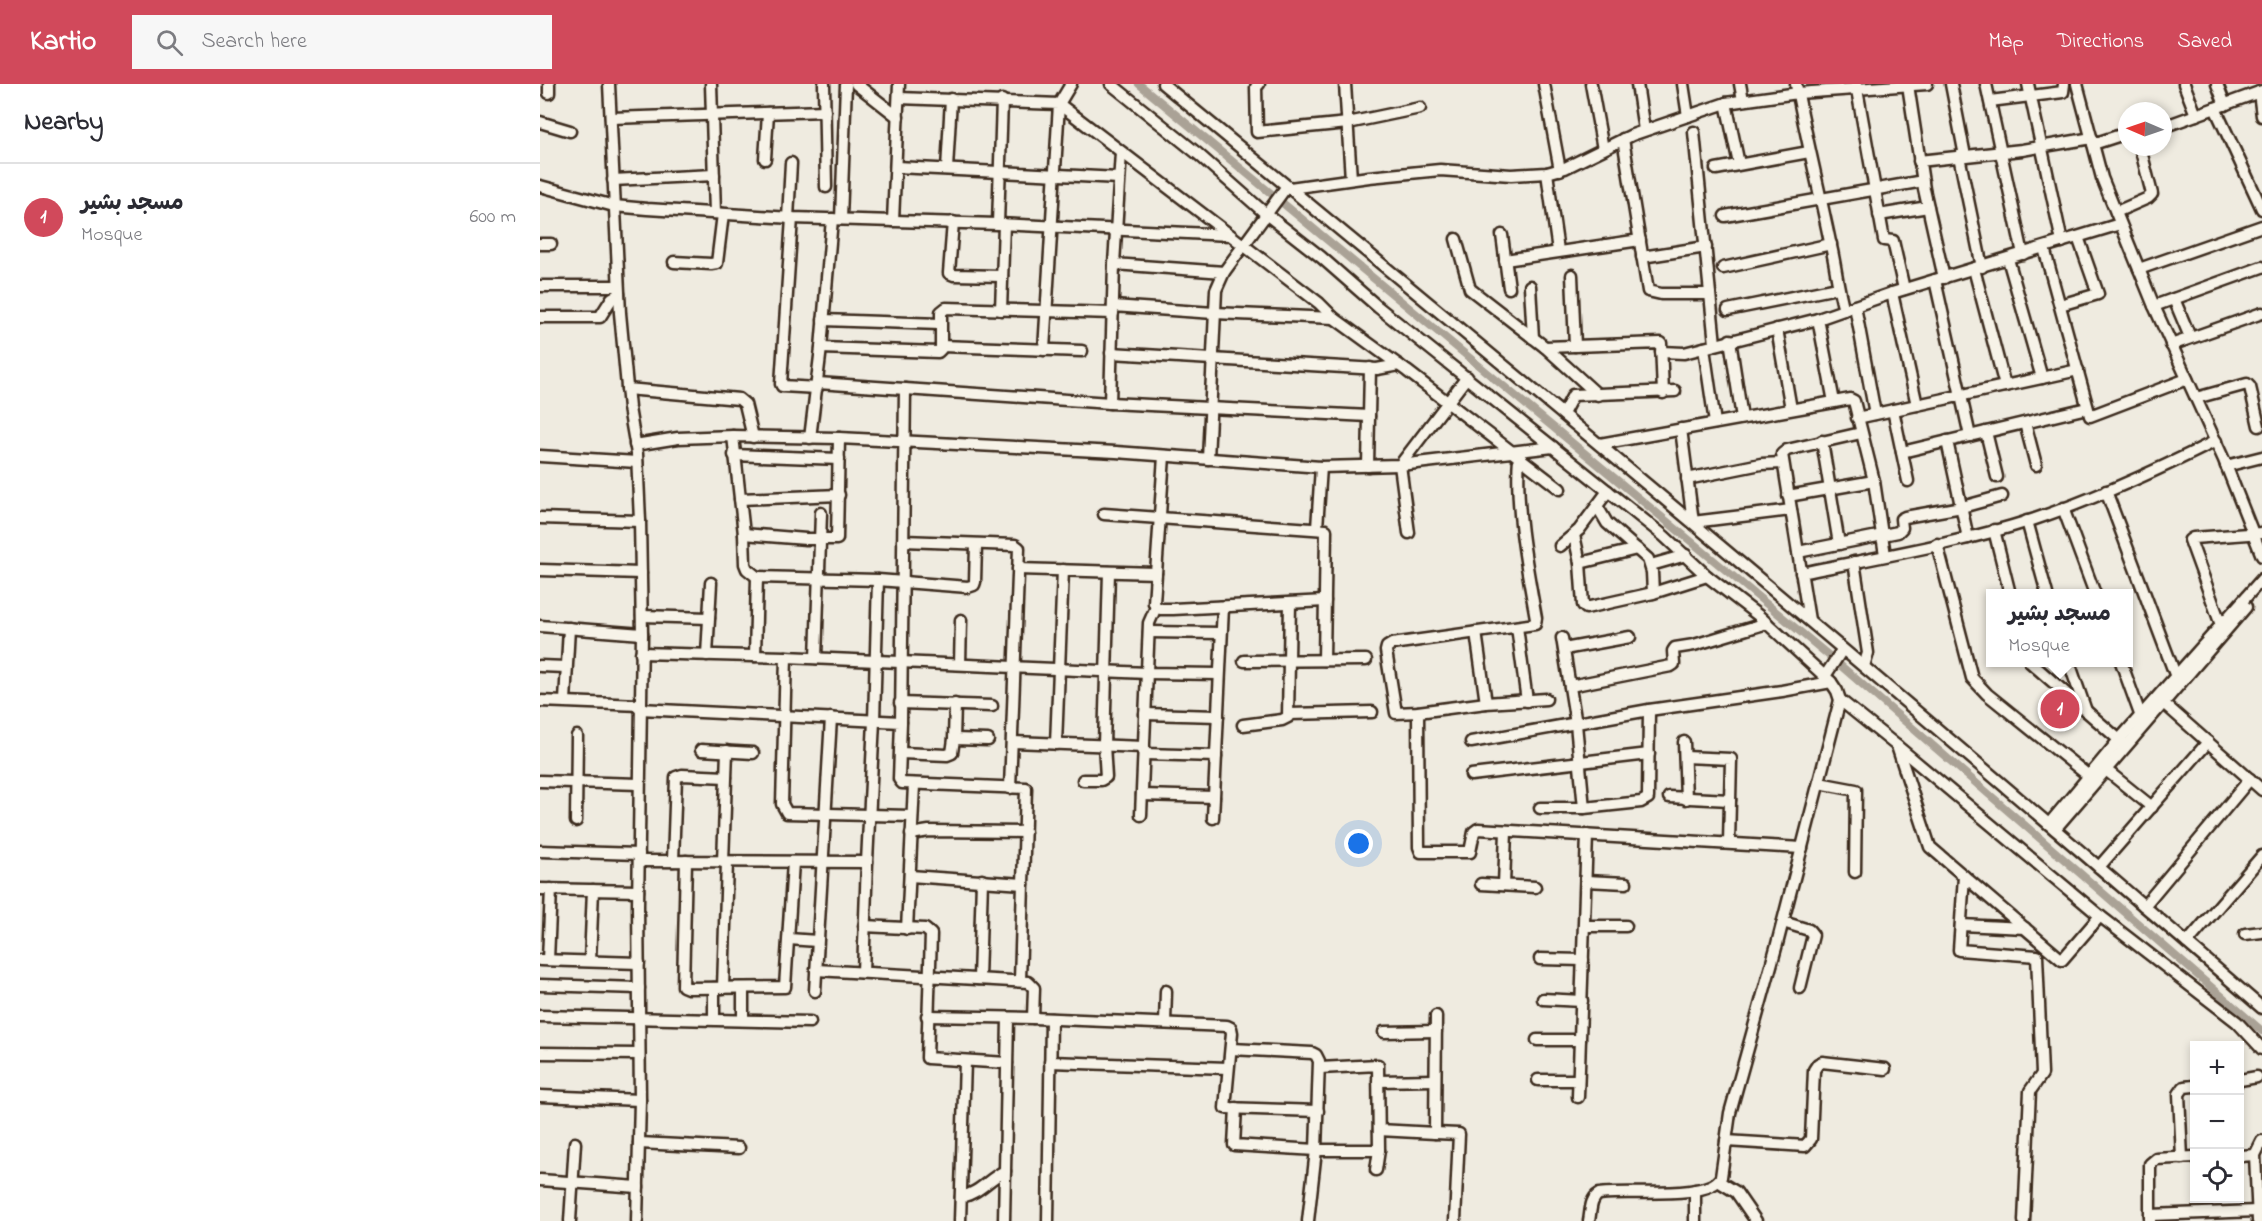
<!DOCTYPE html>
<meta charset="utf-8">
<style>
:root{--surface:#fff;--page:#f7f7f7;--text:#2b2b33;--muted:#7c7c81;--line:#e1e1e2;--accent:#d1495b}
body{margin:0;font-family:"Indie Flower","Playpen Sans Arabic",sans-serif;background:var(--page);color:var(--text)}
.controls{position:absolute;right:18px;bottom:18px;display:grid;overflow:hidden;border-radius:0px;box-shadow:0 3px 9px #0003}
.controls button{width:54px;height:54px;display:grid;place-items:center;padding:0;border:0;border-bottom:2px solid var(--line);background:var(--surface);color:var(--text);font:30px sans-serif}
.compass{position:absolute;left:1578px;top:18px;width:54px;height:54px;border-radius:50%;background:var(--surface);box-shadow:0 3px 9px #0003;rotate:272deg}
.you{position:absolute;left:819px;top:760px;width:21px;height:21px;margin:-15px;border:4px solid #fff;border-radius:50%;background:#1a73e8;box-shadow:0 0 0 9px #1a73e833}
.badge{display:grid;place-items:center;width:39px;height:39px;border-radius:50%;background:var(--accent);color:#fff;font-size:20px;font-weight:700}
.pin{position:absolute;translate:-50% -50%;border:3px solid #fff;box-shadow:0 2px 6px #0006}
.popup{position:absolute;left:1446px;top:505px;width:147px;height:78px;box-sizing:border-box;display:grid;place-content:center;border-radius:0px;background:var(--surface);filter:drop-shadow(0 2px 4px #0005);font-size:20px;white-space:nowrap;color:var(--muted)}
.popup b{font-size:22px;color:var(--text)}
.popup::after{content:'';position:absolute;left:50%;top:100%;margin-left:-12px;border:12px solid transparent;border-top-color:var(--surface)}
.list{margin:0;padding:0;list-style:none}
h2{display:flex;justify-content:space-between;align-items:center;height:78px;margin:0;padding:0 24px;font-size:26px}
h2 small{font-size:20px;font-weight:400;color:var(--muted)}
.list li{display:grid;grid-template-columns:39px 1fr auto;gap:18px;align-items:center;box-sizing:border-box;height:108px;padding:0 24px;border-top:2px solid var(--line)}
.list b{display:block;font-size:22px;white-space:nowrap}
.list p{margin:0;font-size:20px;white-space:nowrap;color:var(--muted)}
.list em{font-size:20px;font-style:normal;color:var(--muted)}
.icon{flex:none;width:33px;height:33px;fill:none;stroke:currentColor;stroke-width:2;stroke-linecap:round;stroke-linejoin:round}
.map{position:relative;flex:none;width:1722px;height:1137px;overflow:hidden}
header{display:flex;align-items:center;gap:36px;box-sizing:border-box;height:84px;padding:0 30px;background:var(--accent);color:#fff}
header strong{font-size:28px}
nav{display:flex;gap:33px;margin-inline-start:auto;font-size:21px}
.search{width:420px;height:54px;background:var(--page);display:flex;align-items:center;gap:15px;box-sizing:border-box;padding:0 21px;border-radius:0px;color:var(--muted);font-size:22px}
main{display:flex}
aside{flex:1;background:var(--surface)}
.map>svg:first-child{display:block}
</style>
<header>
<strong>Kartio</strong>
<div class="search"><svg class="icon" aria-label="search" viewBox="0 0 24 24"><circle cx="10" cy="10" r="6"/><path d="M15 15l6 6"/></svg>Search here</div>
<nav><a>Map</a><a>Directions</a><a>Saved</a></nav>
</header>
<main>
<aside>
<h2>Nearby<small></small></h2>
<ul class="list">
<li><span class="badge">1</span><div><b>مسجد بشیر</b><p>Mosque</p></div><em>600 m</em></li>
</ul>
</aside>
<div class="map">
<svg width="1722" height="1137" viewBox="0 0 1722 1137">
<rect width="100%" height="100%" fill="#efebe0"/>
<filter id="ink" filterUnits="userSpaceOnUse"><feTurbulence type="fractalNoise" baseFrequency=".0167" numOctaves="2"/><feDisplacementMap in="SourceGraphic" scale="12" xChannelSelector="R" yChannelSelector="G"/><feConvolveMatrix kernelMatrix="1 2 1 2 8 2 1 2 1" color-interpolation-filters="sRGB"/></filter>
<g filter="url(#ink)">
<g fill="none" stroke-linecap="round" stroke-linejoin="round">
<!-- canal -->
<polyline stroke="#aaa296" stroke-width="8" points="599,0 1293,575 1722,947"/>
<!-- minor casing -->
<g stroke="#3b2a1e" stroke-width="15">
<g id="minor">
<polyline points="69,0 80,229 89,324 97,370 100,437 102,550 98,822 100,1016 97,1137"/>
<polyline points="171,0 175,129"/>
<polyline points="284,0 286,103"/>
<polyline points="316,0 358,33"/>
<polyline points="531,0 519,20 779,219 794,234 867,287 1020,405"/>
<path d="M 571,0 L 658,70 L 726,130 L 781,173 L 838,223 L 1124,452 L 1167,492 L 1219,532 L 1291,598 L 1297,607 L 1300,616 L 1237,860 L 1190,1029 L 1181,1093 C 1168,1117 1084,1105 1059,1110 C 1050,1115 1051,1127 1049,1137"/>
<path d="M 623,0 C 993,304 1361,610 1722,924"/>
<polyline points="719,0 716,3 717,48 808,39 880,24"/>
<polyline points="805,0 811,95"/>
<polyline points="1004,0 1020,86"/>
<polyline points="1051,0 1063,65"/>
<polyline points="1097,0 1104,46"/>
<polyline points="1143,0 1148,32"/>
<polyline points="1200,0 1203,16"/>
<path d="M 1256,0 C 1266,53 1279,105 1290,158 C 1296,181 1297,203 1304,226"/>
<polyline points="1316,0 1344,156 1353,157 1364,205"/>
<polyline points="1411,0 1425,72"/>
<polyline points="1446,0 1483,170"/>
<polyline points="1488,0 1522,158"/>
<polyline points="1537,0 1562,94 1614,222 1684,376 1722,472"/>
<polyline points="1644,0 1656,31"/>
<polyline points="1677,0 1685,21"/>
<polyline points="1368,1 1384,105 1404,194"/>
<polyline points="1719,8 1722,32"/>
<polyline points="9,9 9,0"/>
<polyline points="359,14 519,20 504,266"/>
<polyline points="1450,17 1523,8 1524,0"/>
<polyline points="1186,19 1199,80"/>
<polyline points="1675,24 1722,125"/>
<polyline points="71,34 285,27"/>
<polyline points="0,38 30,47"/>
<polyline points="1623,43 1722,7"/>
<polyline points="1154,48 1175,260"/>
<polyline points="1083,55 1108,207 1121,210 1170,210"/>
<polyline points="1553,60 1587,49"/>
<polyline points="1419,72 1442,183"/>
<polyline points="225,75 228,29"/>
<polyline points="1379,77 1482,66 1552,54"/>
<polyline points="356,83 579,94"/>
<polyline points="407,85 411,15"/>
<polyline points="1176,85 1269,68"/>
<polyline points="1007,89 1018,167"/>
<polyline points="73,96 174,91"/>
<polyline points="0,102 74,122 107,125 252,134 458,140 690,151"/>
<polyline points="750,104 829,93 900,86 971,91 1007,89 1025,84 1092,51 1186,19 1258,9 1387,0"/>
<polyline points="1576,128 1608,114 1612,110 1600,63"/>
<polyline points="1339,131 1388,123"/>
<polyline points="1185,132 1383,97"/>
<polyline points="248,134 251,79"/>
<polyline points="252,134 241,300 242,302 277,304"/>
<polyline points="301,135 306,0"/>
<polyline points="353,137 359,0"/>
<polyline points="413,138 409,189 414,191 462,192"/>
<polyline points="458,140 462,16"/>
<polyline points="962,151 969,204"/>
<polyline points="916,155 930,205 1005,263 1058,311"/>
<polyline points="0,160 11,160"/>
<polyline points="1504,164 1550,332 1647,295"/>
<polyline points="1102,173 1166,163"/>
<polyline points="1468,175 1502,294"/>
<polyline points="965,176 1100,156"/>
<polyline points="134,178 171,180 177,179 183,130"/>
<polyline points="574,180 581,68"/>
<polyline points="1183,184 1291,160"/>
<polyline points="1434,185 1465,302"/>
<polyline points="1599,185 1722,142"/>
<polyline points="1032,191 1035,262"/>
<polyline points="1395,196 1430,352"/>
<polyline points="0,202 78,202"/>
<polyline points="990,202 993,254"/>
<polyline points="1352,209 1377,321"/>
<polyline points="1634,215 1650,253"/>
<polyline points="1520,221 1558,210 1538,153"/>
<polyline points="573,222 674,229 794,234"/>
<polyline points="1315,222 1335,330"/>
<polyline points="1614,222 1722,183"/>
<polyline points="461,226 464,140"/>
<polyline points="1188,226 1297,204"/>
<polyline points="0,233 60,233 72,214 79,210"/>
<polyline points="283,236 400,240"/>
<polyline points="1237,245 1251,325"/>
<polyline points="1190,256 1202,334"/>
<polyline points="1631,261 1722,229"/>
<polyline points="401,262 542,267"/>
<polyline points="1005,263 1121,259 1123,309"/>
<polyline points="281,264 398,268 401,265 401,228 406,224 573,229"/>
<polyline points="1164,264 1175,339"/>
<polyline points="1121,268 1144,269 1278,235 1352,209 1580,140"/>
<polyline points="571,269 837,285 859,281"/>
<polyline points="278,299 570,319 829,332"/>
<polyline points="87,305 199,315 205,320 213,353"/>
<polyline points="1656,314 1707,300 1710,303 1719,342"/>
<polyline points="1294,318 1310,315 1314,317 1334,397 1345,471"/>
<polyline points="570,319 574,180 684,188"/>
<polyline points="1353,326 1368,397"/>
<polyline points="1023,330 1033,311 1135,307"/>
<polyline points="1317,334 1538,286"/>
<polyline points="1485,339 1496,381"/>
<polyline points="1141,345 1153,438 1251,426"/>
<polyline points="1446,348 1457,393"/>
<polyline points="193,352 204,450 205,480 207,485 217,493"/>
<polyline points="270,354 281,264 292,135"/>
<polyline points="1282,357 1299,460"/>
<polyline points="1407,357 1428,454"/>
<polyline points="1060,360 1294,318 1278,235"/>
<polyline points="95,361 138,354 193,352 299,354 576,368 781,383 860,381 1013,363"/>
<polyline points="1362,368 1547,324"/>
<polyline points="194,371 299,375"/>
<polyline points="0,372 97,378"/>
<polyline points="624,372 614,519 616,523 621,525 633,525 785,517"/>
<path d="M 979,373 C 975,424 987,484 996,534 L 995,540 L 852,560 L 847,563 L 846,567 L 856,629 L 878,628 L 946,619 L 1006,615"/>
<polyline points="668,375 676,206 684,188 747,102"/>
<polyline points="828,382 830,284"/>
<polyline points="1686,382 1722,373"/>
<polyline points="1147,395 1221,380 1243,379"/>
<polyline points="1566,407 1636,593 1640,596"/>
<polyline points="1248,412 1334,397"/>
<polyline points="200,415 299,411"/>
<polyline points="1057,422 1067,439 1108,475 1112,488 1113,509"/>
<polyline points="1523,424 1555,510"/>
<polyline points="564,430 786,446 784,576"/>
<polyline points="0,434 100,437"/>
<polyline points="1487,437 1507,510"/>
<polyline points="777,444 781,383"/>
<polyline points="1454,446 1470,510"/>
<polyline points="869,449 860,381 927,293"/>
<polyline points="204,450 266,455 297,455 299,354"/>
<polyline points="1034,451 1040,479 1043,521 1046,524 1113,509 1167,492"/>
<polyline points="363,457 475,461 479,464 470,704"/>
<polyline points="1397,460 1432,594 1447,610 1550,693"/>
<polyline points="1020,462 1039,446 1068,407"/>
<polyline points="1258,468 1358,448 1362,444 1361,435 1365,433 1422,423 1462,412"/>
<polyline points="1314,478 1328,569 1324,582"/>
<polyline points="1040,479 1097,465"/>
<polyline points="1111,481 1146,471"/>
<polyline points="478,485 616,489"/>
<polyline points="0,486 101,489"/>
<path d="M 1261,489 C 1338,473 1417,460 1492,436 C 1555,415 1616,387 1676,357"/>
<polyline points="102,532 169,534"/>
<polyline points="1269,536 1242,370 1247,366 1321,349"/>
<polyline points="1681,541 1650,456 1653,454 1722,449"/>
<polyline points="0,542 102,550"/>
<polyline points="977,543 987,617"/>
<polyline points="609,548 681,549"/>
<polyline points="936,548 946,619"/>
<polyline points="1022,554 1036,640 1044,724"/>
<polyline points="1024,565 1090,553"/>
<polyline points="101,569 246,573 607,589 679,590"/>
<polyline points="167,571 171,499"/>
<polyline points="215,572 217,493 338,496 428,503 434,501 435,498 436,461"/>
<polyline points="246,573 242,720 247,729 371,732"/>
<polyline points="276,574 281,429"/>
<polyline points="704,577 826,576"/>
<polyline points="1490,578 1584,660"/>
<polyline points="1529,578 1546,627"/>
<polyline points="1581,578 1601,633 1605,636"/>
<polyline points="420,580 421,536"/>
<polyline points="0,582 26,583"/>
<polyline points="1285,592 1302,566"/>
<polyline points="1030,602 1131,582 1134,580 1133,567 1135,564 1154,561 1227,539"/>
<polyline points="1300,616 1357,662 1560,832 1697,938 1722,965"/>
<polyline points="1620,616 1722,706"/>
<polyline points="0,617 100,621"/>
<polyline points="25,617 29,544"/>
<polyline points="360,619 452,622"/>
<polyline points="100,625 361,638 359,695 362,699 486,704 480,896"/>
<polyline points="878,628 879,763 881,768 930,768 934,748 938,745 1262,764"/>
<polyline points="605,630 678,632"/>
<polyline points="749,630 832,628"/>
<polyline points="361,638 365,305"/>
<polyline points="703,641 742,636 748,633 750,519"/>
<polyline points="414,655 448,656"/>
<polyline points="473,658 604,663"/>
<polyline points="931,658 1109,626 1242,607 1291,598"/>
<polyline points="1144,658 1146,715"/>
<polyline points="516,660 523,486"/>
<polyline points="1357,662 1390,763 1522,876 1560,832"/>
<polyline points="161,666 213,669"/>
<polyline points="361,669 407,671 412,669 414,655 415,620"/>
<polyline points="604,670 676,672"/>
<polyline points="1145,673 1191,675 1189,759"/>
<polyline points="1566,686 1612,723"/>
<polyline points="931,691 1109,670"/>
<polyline points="543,696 561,696 566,693 564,661 569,488"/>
<polyline points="0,697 99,700"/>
<polyline points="1279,699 1316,706 1315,788"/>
<polyline points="602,711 674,713"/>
<polyline points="1129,713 1190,716"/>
<polyline points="1000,724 1044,724 1101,718 1108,714 1109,626"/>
<polyline points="601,731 609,539 616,523"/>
<polyline points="673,734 683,523"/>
<polyline points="36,737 37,652"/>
<polyline points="1509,740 1579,656 1722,495"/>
<polyline points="1515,745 1706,523"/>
<polyline points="371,750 389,747 485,748"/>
<polyline points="0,767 99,770"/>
<polyline points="99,777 327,778 323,888"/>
<polyline points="133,777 136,693 142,691 186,693"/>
<polyline points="146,777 143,902 148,904 245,903 253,778"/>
<polyline points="183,778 187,667"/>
<polyline points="327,778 334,637 338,496"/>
<polyline points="1559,783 1668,658"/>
<polyline points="370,792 483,800"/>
<polyline points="1424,792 1419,866 1497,872 1502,990 1490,1007 1484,1137"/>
<polyline points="1046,797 1086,799"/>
<polyline points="941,800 995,803"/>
<polyline points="964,801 966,747"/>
<polyline points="0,805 98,807"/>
<polyline points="1604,822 1710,695"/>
<polyline points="1243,838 1269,846 1273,851 1260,904"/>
<polyline points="1421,841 1485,844"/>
<polyline points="324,842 385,845 391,850 387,974 467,979"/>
<polyline points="1045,842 1086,842"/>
<polyline points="367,845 374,701"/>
<polyline points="1705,850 1722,848"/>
<polyline points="249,855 277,857"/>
<polyline points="1647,859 1722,772"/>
<polyline points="1000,875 1043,876"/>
<polyline points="0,876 99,879"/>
<polyline points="8,876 11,805"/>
<polyline points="50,877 53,806"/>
<polyline points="276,886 488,898 494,904 493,934"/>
<polyline points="439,895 442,796"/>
<polyline points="0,901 99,904"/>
<polyline points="183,904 187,778"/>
<polyline points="275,907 291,634"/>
<polyline points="1003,915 1042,917"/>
<polyline points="0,932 270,938"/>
<polyline points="387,932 493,934 687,942 691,944 692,949 685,1024 778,1027"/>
<polyline points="174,935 174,904"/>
<polyline points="203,936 203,905"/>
<polyline points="625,939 626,907"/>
<polyline points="844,948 896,947"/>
<polyline points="997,956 1040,956"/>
<polyline points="691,965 772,969 776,971 779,977 776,1066 768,1137"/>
<polyline points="0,969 99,970"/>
<polyline points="510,978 688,984"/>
<polyline points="780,984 838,981 839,1066 836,1086"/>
<polyline points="998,996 1038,996"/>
<polyline points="1700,996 1717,993"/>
<polyline points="838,997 895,996"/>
<polyline points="0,1012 100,1016"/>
<polyline points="1038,1013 1047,751"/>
<polyline points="696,1024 694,1061 776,1066 839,1066"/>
<polyline points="839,1046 895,1049 896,932"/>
<polyline points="895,1049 919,1050 915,1137"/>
<polyline points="1186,1057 1265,1062 1271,1055 1274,986 1278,980 1282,978 1345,985"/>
<polyline points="99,1059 199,1064"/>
<polyline points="1700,1072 1715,1071"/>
<polyline points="1642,1074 1639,1010 1644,1003 1654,1002"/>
<polyline points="0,1096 98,1103"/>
<polyline points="1178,1097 1196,1108 1216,1137"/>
<path d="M 421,1113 C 440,1109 448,1095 465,1087"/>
<polyline points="1610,1131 1717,1127"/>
<polyline points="30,1137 35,1059"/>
<polyline points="420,1137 425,977"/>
<polyline points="464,1137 468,934"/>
<polyline points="508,1137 511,935"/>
<polyline points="1155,1137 1155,1106"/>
<polyline points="1610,1137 1610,1080 1616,1075 1654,1073"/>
<polyline points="1718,1137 1715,1071 1722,1057"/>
</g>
</g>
<!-- minor -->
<use href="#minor" stroke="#f7f3e8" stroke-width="10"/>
</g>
</g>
</svg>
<div class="controls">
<button>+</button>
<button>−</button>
<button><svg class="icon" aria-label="locate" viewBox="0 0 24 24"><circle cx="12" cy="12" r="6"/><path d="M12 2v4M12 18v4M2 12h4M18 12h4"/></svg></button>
</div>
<svg class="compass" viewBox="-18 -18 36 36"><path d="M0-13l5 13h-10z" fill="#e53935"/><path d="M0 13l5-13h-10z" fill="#7c7c81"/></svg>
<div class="you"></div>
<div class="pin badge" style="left:1520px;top:625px">1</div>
<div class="popup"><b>مسجد بشیر</b>Mosque</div>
</div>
</main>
